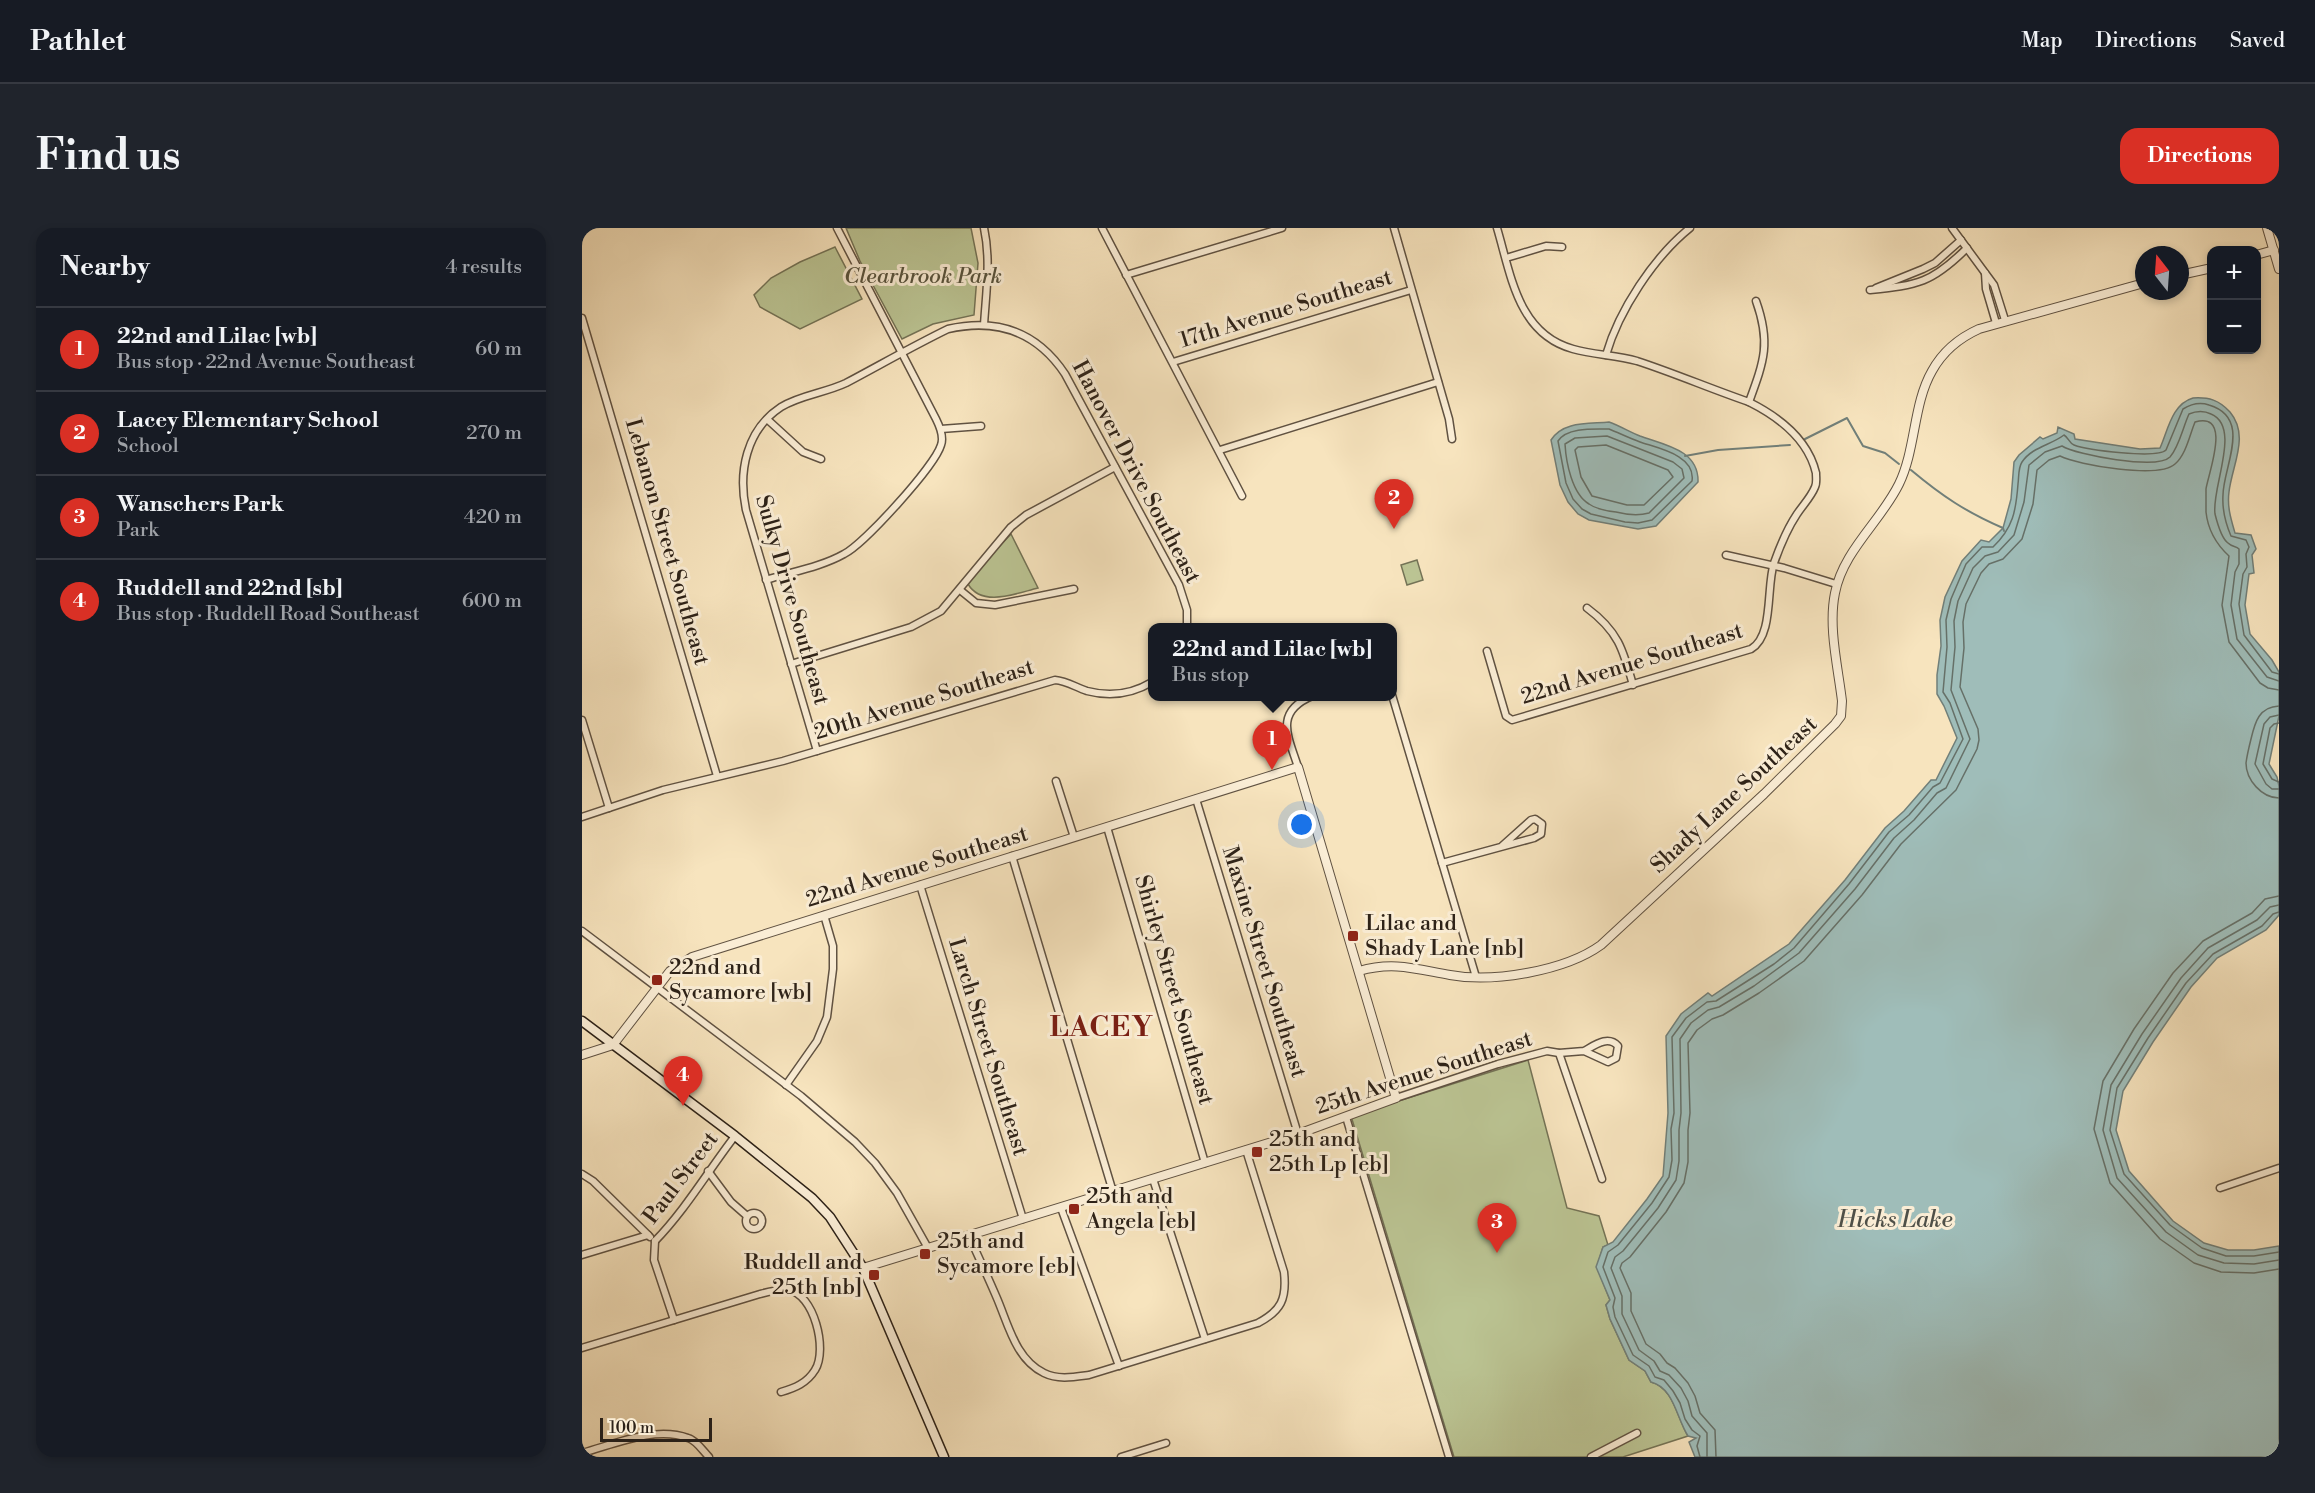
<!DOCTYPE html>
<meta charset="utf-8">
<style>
:root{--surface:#171b24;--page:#20242c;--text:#f1f3f6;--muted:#9ea1a6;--line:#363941;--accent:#d93025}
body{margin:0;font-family:"Libre Bodoni",serif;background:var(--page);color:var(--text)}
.controls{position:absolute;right:18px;top:18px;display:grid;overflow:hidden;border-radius:12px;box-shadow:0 3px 9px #0003}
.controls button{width:54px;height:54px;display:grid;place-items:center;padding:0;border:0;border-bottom:2px solid var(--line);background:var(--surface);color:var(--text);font:30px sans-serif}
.compass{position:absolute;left:1553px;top:18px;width:54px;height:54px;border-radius:50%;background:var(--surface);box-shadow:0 3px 9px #0003;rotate:343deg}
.scale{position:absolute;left:18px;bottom:15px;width:112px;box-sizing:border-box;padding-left:6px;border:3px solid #2d2218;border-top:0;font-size:16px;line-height:21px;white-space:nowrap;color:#2d2218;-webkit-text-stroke:4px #faedd5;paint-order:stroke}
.you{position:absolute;left:720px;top:597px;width:21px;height:21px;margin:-15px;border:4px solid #fff;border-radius:50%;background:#1a73e8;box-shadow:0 0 0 9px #1a73e833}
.badge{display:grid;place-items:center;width:39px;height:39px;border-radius:50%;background:var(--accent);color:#fff;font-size:20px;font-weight:700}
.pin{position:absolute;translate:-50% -50px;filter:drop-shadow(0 2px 3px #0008)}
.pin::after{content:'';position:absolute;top:32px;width:21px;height:18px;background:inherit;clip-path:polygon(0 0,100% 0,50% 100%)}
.popup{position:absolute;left:566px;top:395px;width:249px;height:78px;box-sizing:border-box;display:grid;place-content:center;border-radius:12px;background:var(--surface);filter:drop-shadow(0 2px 4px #0005);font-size:20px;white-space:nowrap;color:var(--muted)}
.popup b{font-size:22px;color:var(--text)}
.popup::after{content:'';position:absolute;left:50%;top:100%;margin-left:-12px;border:12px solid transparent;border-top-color:var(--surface)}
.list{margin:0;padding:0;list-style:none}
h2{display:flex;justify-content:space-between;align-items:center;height:78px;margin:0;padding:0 24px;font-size:26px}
h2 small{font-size:20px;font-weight:400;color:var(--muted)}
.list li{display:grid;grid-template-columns:39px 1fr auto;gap:18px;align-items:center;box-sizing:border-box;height:84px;padding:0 24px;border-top:2px solid var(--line)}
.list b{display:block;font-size:22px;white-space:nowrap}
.list p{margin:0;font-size:20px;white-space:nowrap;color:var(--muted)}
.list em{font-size:20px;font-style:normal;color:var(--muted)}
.map{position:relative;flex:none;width:1697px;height:1229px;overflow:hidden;border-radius:18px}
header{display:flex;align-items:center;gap:36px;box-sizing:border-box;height:84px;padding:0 30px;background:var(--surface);border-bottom:2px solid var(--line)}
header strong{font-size:28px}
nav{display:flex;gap:33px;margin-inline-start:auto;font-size:21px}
.intro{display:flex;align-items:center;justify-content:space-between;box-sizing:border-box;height:144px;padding:0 36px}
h1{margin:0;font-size:42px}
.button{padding:15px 27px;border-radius:18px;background:var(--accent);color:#fff;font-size:21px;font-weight:700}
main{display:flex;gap:36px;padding:0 36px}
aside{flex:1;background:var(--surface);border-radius:18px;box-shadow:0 3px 9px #0003}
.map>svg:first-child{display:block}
</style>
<header>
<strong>Pathlet</strong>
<nav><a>Map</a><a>Directions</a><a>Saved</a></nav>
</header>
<div class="intro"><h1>Find us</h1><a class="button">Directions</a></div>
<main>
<aside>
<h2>Nearby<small>4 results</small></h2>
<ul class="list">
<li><span class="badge">1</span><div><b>22nd and Lilac [wb]</b><p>Bus stop · 22nd Avenue Southeast</p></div><em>60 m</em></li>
<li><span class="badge">2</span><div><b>Lacey Elementary School</b><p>School</p></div><em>270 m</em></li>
<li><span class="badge">3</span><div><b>Wanschers Park</b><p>Park</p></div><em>420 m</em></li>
<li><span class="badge">4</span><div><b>Ruddell and 22nd [sb]</b><p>Bus stop · Ruddell Road Southeast</p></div><em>600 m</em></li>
</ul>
</aside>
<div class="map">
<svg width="1697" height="1229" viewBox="0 0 1697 1229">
<rect width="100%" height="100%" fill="#f7e4be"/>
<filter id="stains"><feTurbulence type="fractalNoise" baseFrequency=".00333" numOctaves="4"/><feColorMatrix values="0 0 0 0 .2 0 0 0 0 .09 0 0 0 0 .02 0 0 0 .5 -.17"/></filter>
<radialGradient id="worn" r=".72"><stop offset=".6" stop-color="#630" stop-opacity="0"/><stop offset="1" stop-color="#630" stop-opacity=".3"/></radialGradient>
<!-- green -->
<g fill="#bbc493" stroke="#747356" stroke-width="1.5">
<polygon points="264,0 389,0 396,35 392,87 351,96 320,111 278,33"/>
<polygon points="253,19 280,71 218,101 178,79 172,67 189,50 218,34"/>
<path d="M 429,306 L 456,360 C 435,365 400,380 386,356 L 395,342 Z"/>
<polygon points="835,332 841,352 825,357 819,337"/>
<path d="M 946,832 L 985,980 L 1017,988 L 1026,1017 L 1021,1019 L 1015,1039 L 1028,1072 L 1024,1077 L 1028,1091 L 1047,1132 L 1063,1143 L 1069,1154 C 1092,1160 1095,1190 1106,1208 L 1041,1229 L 872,1229 L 769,888 Z"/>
</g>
<!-- water -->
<g fill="#9fbdb9" stroke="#717f79" stroke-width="1.5">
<path d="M 1611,170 C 1627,169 1637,172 1648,184 C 1668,208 1650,237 1647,264 C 1645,279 1649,291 1653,305 L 1669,307 L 1674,321 L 1670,327 L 1672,345 L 1667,346 L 1663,377 L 1668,406 L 1690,432 L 1697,444 L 1697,488 L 1687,536 L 1695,549 L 1697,558 L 1697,687 L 1684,702 L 1635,730 L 1609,759 L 1571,814 L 1541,863 L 1534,902 L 1547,943 L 1591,993 L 1622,1015 L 1646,1022 L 1672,1022 L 1697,1018 L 1697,1229 L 1113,1229 L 1107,1214 L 1114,1210 L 1106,1208 C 1094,1189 1092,1160 1069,1154 L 1063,1143 L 1047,1132 L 1028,1091 L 1024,1077 L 1028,1072 L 1014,1039 L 1021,1019 L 1031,1014 L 1065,971 L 1081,948 L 1086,885 L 1084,808 L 1099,786 L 1126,765 L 1130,768 L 1207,716 L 1263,652 L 1303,600 L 1322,583 L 1349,552 L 1354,552 L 1375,510 L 1362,478 L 1355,466 L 1355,447 L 1359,418 L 1358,392 L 1363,369 L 1380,333 L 1399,312 L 1407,314 L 1421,300 L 1429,271 L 1432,234 L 1437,227 L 1458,209 L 1461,211 L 1475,205 L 1476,199 L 1492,206 L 1493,211 L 1558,221 L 1578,220 C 1586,202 1590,176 1611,170 Z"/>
<path d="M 1027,194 C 1038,198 1048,204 1058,208 C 1083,217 1117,222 1116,254 L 1074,298 L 1056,301 L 1007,292 L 996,286 L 986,274 L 978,257 L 969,212 C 981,193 1006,196 1027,194 Z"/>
</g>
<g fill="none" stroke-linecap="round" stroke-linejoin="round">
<!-- shore -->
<g stroke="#667068" stroke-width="1.5">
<path d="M 1027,201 C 1037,205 1047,210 1058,214 C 1075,220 1114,227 1110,253 L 1070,292 L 1056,295 L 1043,294 L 1009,286 L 1000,281 L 991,271 L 984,255 L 976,213 C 985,199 1012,201 1027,201 Z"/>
<path d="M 1025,208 L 1091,234 L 1100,241 L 1102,250 L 1067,285 C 1056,288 1046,287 1034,284 C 1025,283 1014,281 1007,276 C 990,266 984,234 983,216 L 993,210 Z"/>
<polygon points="1024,217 1086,242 1091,249 1062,277 1045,277 1010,268 999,249 993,222 996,219"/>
<path d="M 1697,478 C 1677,479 1673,494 1669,511 C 1667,519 1665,527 1664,535 C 1664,552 1680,570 1697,570"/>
<polyline points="1697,487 1688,489 1682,496 1673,536 1684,556 1690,561 1697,561"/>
<polyline points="1697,495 1692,496 1688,500 1681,536 1690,551 1697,554"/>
<polyline points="1697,668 1683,671 1670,685 1621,713 1591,745 1552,801 1521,853 1512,901 1528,955 1578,1011 1612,1035 1639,1044 1672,1045 1697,1041"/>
<polyline points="1697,677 1688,679 1675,692 1626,720 1599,750 1560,806 1529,857 1521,902 1535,950 1584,1004 1616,1027 1642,1035 1672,1036 1697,1032"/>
<polyline points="1697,684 1691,686 1680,698 1631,726 1604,755 1566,810 1535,860 1528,902 1542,946 1588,997 1620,1020 1644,1028 1672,1028 1697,1024"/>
<path d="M 1118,1229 L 1115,1218 L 1118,1208 L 1110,1202 L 1103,1191 L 1098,1175 L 1091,1163 L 1082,1152 L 1073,1149 L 1067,1138 L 1051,1127 L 1033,1089 L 1031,1079 L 1033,1070 L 1021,1039 L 1026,1024 L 1036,1017 L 1070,975 L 1087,949 L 1090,932 L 1089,901 L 1092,885 L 1090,809 L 1104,790 L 1125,774 L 1134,773 L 1192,736 L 1212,720 L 1267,656 L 1307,604 L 1327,587 L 1351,559 L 1358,555 L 1381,511 L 1368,475 L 1361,464 L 1365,419 L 1364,392 L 1369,371 L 1384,336 L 1400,319 L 1411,319 C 1431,300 1434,283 1436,256 C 1437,249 1436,240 1440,234 C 1450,219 1469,217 1482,207 C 1487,210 1487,215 1492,217 C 1505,222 1575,231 1584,222 L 1601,181 C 1609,176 1618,174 1627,177 C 1671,190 1641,239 1641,267 C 1640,282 1643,294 1649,308 L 1664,312 L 1667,319 L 1664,326 L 1665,339 L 1661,346 L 1657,376 L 1662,407 L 1690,444 L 1697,446"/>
<path d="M 1125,1229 L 1125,1205 L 1110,1188 L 1106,1173 L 1099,1160 L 1087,1147 L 1078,1143 L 1072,1133 L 1057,1122 L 1040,1086 L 1040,1068 L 1029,1040 L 1033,1029 L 1041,1023 L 1076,980 L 1094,952 L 1097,933 L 1097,902 L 1099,885 L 1098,811 L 1109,795 L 1126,782 L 1137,779 L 1172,758 L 1217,725 L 1273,661 L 1312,610 L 1332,592 L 1355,565 L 1364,560 L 1388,511 L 1369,462 L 1373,419 L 1372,393 L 1376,373 L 1391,340 L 1403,328 L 1416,324 L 1432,307 L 1442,274 L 1447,237 L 1463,224 L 1480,218 C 1494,227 1575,242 1588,229 C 1597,219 1601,199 1607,186 C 1614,183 1621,182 1629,186 C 1660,199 1629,260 1633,286 C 1635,294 1639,310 1646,315 C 1650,319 1654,318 1657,321 L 1657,336 L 1653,344 L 1649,377 L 1655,411 L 1685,449 L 1697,453"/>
<path d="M 1134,1229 L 1133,1202 L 1118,1185 L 1113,1168 L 1106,1155 L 1093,1140 L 1085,1135 L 1078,1126 L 1064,1116 L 1049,1083 L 1049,1065 L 1038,1040 L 1040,1035 L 1048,1029 L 1084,984 L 1102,955 L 1106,934 L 1106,902 L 1108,885 L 1106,815 L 1115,802 L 1130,791 L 1141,787 L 1177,765 L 1222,733 L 1280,667 L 1319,616 L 1374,562 L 1395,521 L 1397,512 L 1396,501 L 1378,459 L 1382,420 L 1381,394 L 1384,376 L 1399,345 L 1407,336 L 1421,331 L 1440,311 L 1451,276 L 1455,242 L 1467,232 L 1478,228 C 1496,237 1577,251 1593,236 C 1604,227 1608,206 1613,194 C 1651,183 1626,246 1624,261 C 1624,268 1624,277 1624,284 C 1626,303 1634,316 1647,328 L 1640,377 L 1647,414 L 1678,455 L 1686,460 L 1697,462"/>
</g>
<!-- stream -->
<g stroke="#717f79" stroke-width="2">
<polyline points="1223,211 1265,190 1281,218 1303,225 1317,236"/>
<polyline points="1103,228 1136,222 1208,217"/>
<path d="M 1329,242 C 1360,268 1384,284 1421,300 L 1422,303"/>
</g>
<!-- minor casing -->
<g stroke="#605242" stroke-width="9">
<g id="minor">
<polyline points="520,0 660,268"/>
<polyline points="812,0 867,191 870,211"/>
<polyline points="1370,0 1412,57 1423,92"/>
<polyline points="924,30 964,18 980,19"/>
<polyline points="1403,45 1404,61 1414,95"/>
<polyline points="544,47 700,0"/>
<polyline points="1294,60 1341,41 1353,35 1379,12"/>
<path d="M 1288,62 C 1336,57 1350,55 1385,20"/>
<polyline points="0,90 135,548"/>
<path d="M 402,97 C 404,65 409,32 402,0"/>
<path d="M 1024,127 C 1037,82 1072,29 1108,0"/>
<polyline points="591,134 829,62"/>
<path d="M 1167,174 C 1182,133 1189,115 1174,73"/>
<polyline points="186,192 221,224 239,231"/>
<polyline points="359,201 399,198"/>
<polyline points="638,222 856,154"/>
<polyline points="1144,327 1202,340 1254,356"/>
<path d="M 184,352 C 209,344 239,339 262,326 C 282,316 353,238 359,217 C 362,209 358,199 354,191 L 255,0"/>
<polyline points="378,362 394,375 413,377 492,361"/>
<path d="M 1005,380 C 1036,403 1041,421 1051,457"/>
<path d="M 905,423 L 924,488 L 930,492 L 1169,421 C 1192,408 1184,359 1192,335 C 1198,318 1205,301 1215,286 C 1221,277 1229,269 1233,259 C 1235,255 1234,250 1234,245 C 1226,211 1197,189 1167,174 C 1129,161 1092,145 1055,133 C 1034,127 1012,127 991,121 C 936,106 929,47 915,0"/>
<polyline points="209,436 329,399 359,383 429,299 444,287 533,239"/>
<polyline points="810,467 894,749"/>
<polyline points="0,492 27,580"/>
<path d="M 235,523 L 164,282 C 156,244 164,202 199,179 C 218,167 243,165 264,155 C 298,137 331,118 366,101 C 415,90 455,104 483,146 L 597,357 L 605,382 L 605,400"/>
<path d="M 716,539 C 706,508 692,484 730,468"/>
<polyline points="474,553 492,609"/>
<polyline points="614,571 716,906"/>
<path d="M 0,589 L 81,562 L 201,533 L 473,452 C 485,453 493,459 505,463 C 528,469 550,466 570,454"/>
<polyline points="525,599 623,935"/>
<polyline points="430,628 531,964"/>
<polyline points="860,635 952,610 959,606 960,596 953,591 949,592 920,618"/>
<polyline points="338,657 441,991"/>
<polyline points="0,703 219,868 273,914 293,935 315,965 346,1020"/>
<polyline points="977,825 1020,951"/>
<polyline points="204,857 235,813 245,789 251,741 251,718 242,687"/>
<path d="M 814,870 L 916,836 L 965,823 L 977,825 L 1002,823 L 1026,834 L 1034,830 L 1036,818 C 1026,807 1013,817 1002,823"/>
<polyline points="764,889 867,1229"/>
<polyline points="126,943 149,974 165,988"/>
<polyline points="0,946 11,953 66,1007"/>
<polyline points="571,951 623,1111"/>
<polyline points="1638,960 1697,940"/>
<polyline points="479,980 537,1138"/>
<circle cx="172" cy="993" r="8"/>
<path d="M 387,1008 C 396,1028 405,1047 414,1068 C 426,1095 433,1131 462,1145 C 476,1152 492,1149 507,1147 L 676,1095 C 699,1083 705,1071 702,1044 L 664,922"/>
<path d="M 73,1013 C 104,981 126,943 153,908"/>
<polyline points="73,1013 72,1032 92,1092"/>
<polyline points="0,1027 66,1007 68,1009"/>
<path d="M 0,1120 L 178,1066 C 186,1064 197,1061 206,1062 C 232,1065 246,1122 233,1142 C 225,1155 213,1160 199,1164"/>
<path d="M 0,1225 C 33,1216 73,1198 106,1210 C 114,1212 121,1223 127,1229"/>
<polyline points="539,1229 584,1215"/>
<polyline points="1009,1229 1055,1205"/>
</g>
</g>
<!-- tertiary casing -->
<g stroke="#605242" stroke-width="10">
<g id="tertiary">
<polyline points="1685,0 1697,41"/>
<polyline points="1674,27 1692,22"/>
<polyline points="1598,47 1630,40"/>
<path d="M 777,743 C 811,733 834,741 868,747 C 911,755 983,743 1019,717 L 1182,566 L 1253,496 L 1259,488 L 1260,473 C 1256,439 1246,399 1253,365 C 1261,323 1299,293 1317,256 C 1334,221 1331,176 1350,143 C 1361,123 1377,110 1397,101 L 1562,55"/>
<polyline points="0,827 31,817 88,743 110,729 716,539 814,870 716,906 281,1040"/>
</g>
</g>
<!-- secondary casing -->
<g stroke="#2d2218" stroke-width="11">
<polyline id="secondary" points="0,793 153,908 230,970 248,989 281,1040 362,1229"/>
</g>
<!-- minor -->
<use href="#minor" stroke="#faedd5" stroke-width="6"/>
<!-- tertiary -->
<use href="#tertiary" stroke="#faedd5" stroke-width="8"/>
<!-- secondary -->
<use href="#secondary" stroke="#faedd5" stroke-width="8"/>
</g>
<!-- markers -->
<g fill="#8f2418" stroke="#faedd5" stroke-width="2">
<rect x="765" y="702" width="12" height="12" rx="3"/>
<rect x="69" y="746" width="12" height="12" rx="3"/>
<rect x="669" y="918" width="12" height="12" rx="3"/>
<rect x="486" y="975" width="12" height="12" rx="3"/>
<rect x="337" y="1020" width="12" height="12" rx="3"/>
<rect x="286" y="1041" width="12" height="12" rx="3"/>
</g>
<g text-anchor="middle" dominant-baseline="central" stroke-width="6" stroke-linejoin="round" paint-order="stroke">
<!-- park labels -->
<g font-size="22" font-style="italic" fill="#58533d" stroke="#faedd5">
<text x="341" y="48">Clearbrook Park</text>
</g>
<!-- street labels -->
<g font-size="22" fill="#2d2218" stroke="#faedd5">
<text transform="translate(704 81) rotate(-17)">17th Avenue Southeast</text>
<text transform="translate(554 244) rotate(62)">Hanover Drive Southeast</text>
<text transform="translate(85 314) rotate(74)">Lebanon Street Southeast</text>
<text transform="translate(210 372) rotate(74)">Sulky Drive Southeast</text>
<text transform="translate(1050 436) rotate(-17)">22nd Avenue Southeast</text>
<text transform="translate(342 472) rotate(-17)">20th Avenue Southeast</text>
<text transform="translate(1152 567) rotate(-43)">Shady Lane Southeast</text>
<text transform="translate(335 639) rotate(-17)">22nd Avenue Southeast</text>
<text transform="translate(682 734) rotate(73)">Maxine Street Southeast</text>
<text transform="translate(592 762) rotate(74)">Shirley Street Southeast</text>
<text transform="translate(406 819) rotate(73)">Larch Street Southeast</text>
<text transform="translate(842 845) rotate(-18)">25th Avenue Southeast</text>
<text transform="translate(99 950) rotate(-53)">Paul Street</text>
</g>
<!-- poi labels -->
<g font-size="22" fill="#2d2218" stroke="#faedd5" text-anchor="start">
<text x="783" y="695">Lilac and<tspan x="783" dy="25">Shady Lane [nb]</tspan></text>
<text x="87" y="739">22nd and<tspan x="87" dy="25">Sycamore [wb]</tspan></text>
<text x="687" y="911">25th and<tspan x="687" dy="25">25th Lp [eb]</tspan></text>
<text x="504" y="968">25th and<tspan x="504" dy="25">Angela [eb]</tspan></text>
<text x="355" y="1013">25th and<tspan x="355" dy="25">Sycamore [eb]</tspan></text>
<text x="280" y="1034" text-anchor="end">Ruddell and<tspan x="280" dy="25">25th [nb]</tspan></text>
</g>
<!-- water labels -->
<g font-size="24" font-style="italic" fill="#4f5048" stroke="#faedd5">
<text x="1313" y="992">Hicks Lake</text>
</g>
<!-- district labels -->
<g font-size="28" font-weight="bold" letter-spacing="1.5" fill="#7a1f14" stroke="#faedd5">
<text x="520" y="799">LACEY</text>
</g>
</g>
<rect width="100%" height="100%" filter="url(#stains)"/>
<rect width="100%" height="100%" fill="url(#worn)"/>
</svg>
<div class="controls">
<button>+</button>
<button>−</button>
</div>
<svg class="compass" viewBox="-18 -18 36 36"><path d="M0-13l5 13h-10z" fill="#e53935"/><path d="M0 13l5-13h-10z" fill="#9ea1a6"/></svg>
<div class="scale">100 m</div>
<div class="you"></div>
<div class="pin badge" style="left:690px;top:542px">1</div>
<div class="popup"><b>22nd and Lilac [wb]</b>Bus stop</div>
<div class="pin badge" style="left:812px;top:301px">2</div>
<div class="pin badge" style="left:915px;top:1025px">3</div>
<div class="pin badge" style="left:101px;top:878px">4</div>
</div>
</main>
